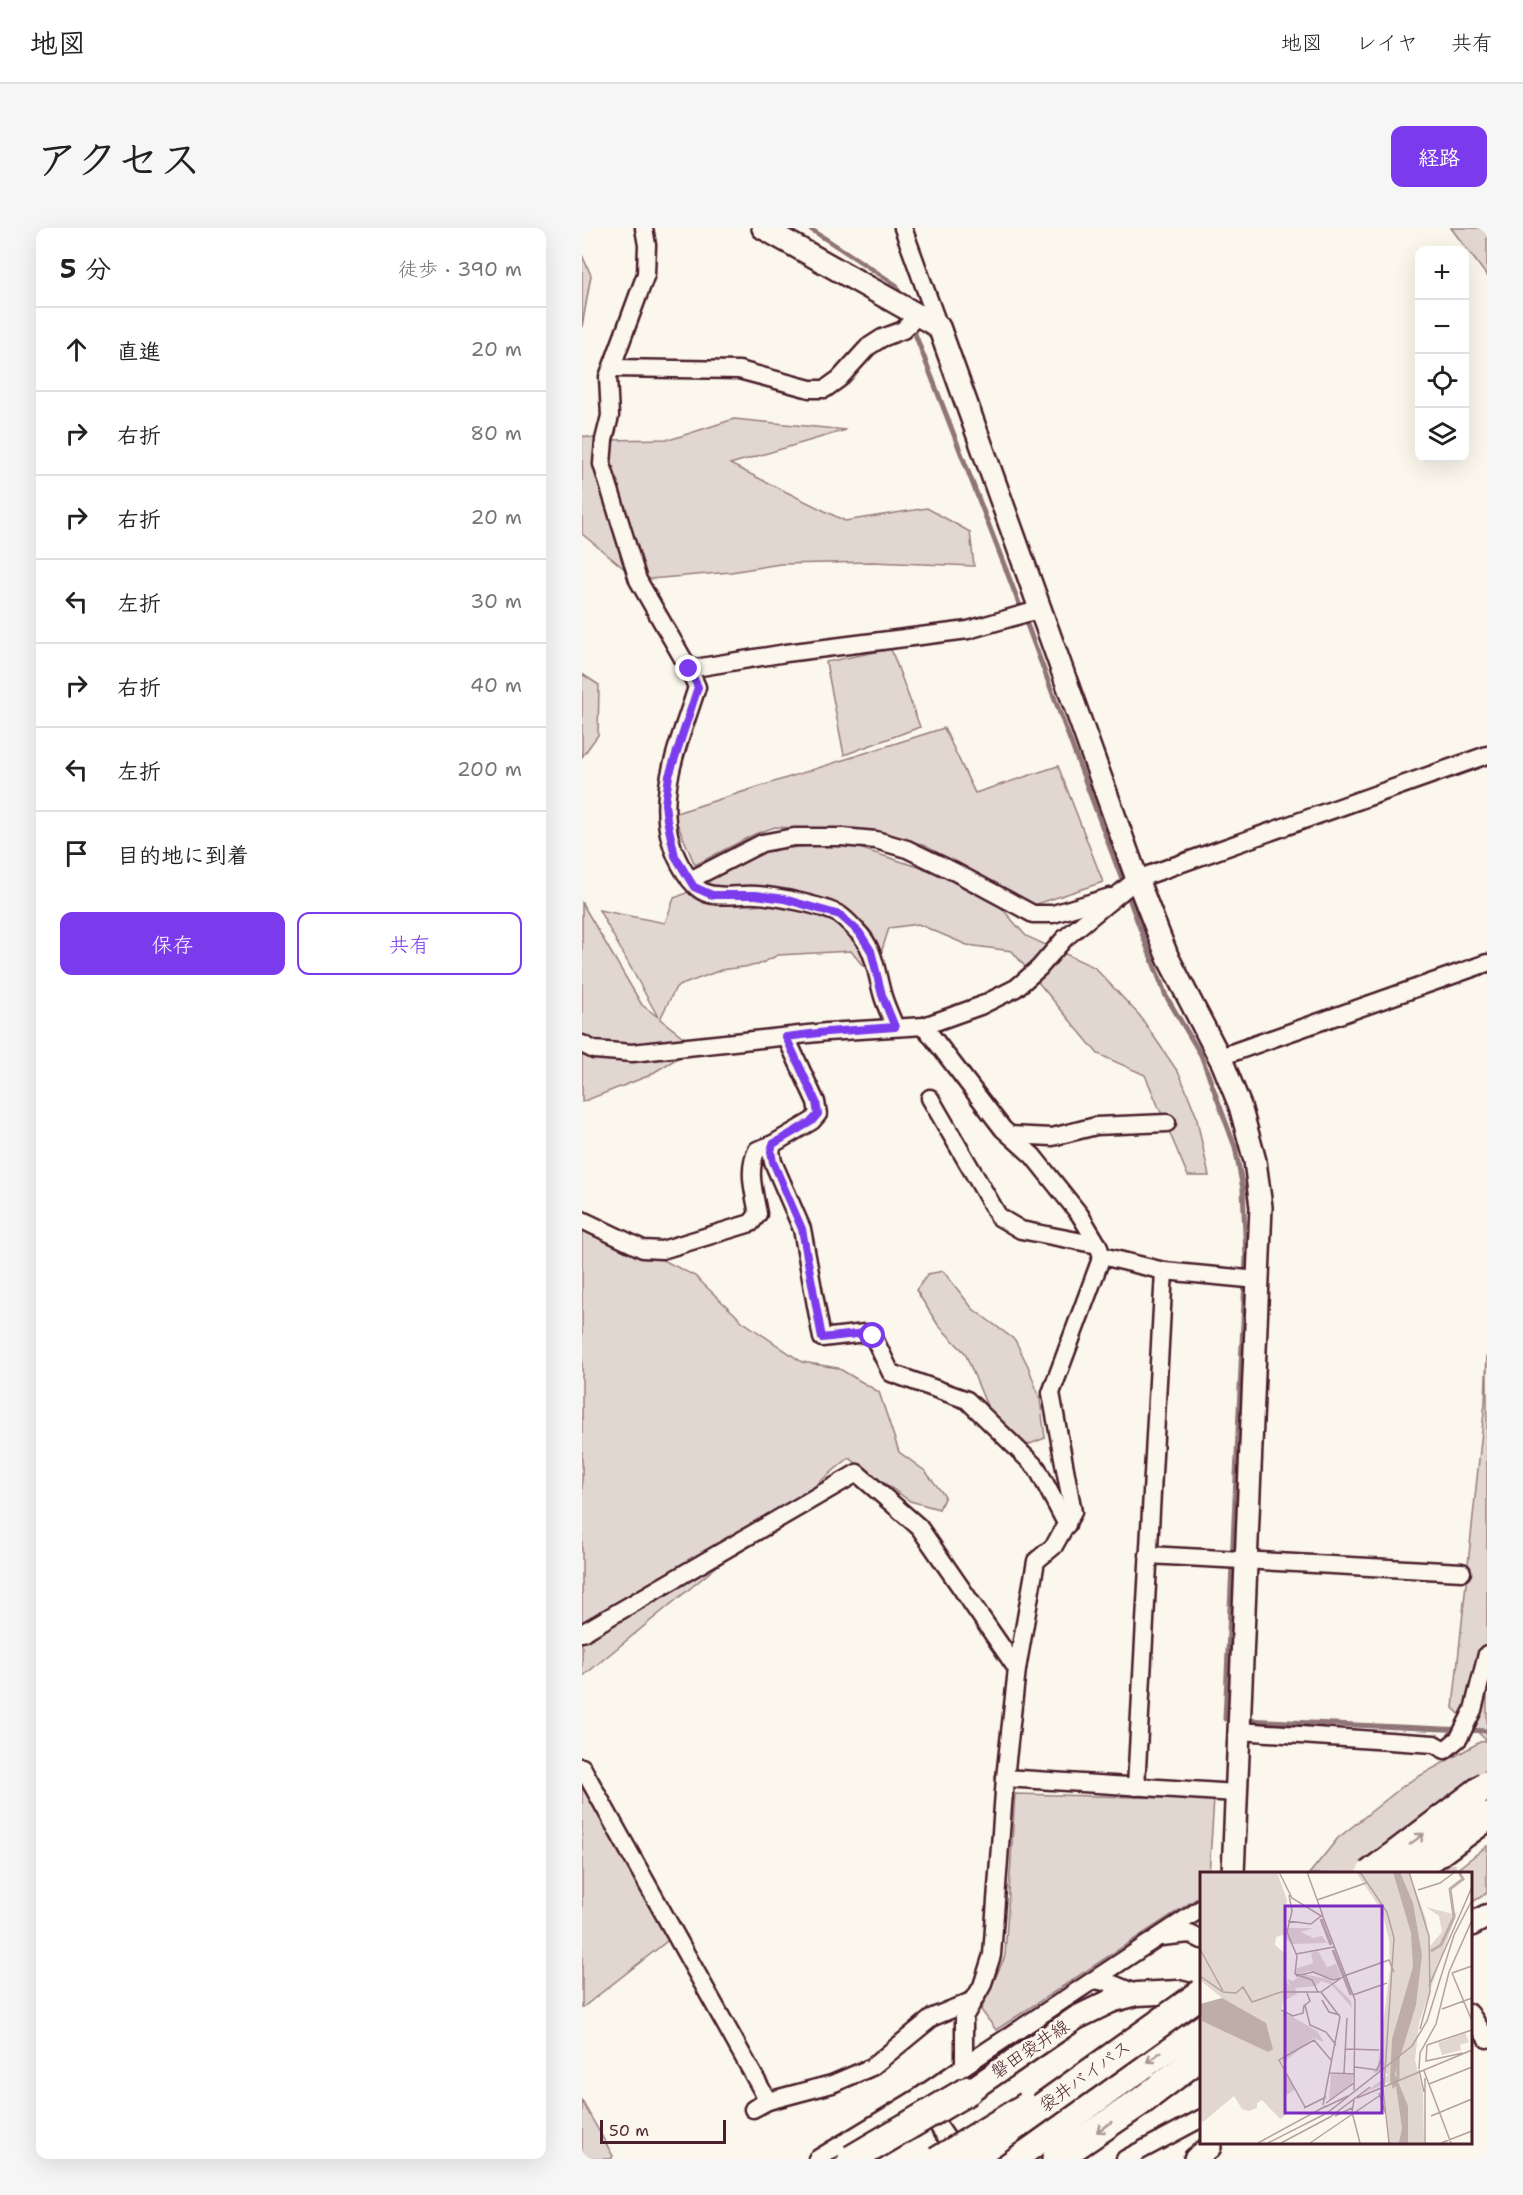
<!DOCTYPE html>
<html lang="ja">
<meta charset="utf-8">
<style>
:root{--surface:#fff;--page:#f6f6f6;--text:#222;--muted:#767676;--line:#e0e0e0;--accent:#7c3aed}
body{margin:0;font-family:"Shantell Sans","Klee One",sans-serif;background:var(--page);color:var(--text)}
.controls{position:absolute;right:18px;top:18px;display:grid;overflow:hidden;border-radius:12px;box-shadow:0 6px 24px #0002}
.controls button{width:54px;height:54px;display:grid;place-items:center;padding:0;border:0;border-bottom:2px solid var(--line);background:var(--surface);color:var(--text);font:30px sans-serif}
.scale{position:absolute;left:18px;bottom:15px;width:126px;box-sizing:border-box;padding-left:6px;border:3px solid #4a1f2b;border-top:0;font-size:16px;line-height:21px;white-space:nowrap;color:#4a1f2b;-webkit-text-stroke:4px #fbf7ec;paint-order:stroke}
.stop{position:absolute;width:18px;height:18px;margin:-14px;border:4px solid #7c3aed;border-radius:50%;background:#fff}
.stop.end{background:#7c3aed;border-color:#fff;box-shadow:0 2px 6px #0008}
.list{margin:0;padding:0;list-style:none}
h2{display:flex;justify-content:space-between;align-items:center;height:78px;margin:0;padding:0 24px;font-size:26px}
h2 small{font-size:20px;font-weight:400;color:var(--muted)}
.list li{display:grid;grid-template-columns:39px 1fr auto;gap:18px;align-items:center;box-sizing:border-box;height:84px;padding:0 24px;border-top:2px solid var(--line)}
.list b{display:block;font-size:22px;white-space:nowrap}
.list em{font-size:20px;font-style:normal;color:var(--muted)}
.actions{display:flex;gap:12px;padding:18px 24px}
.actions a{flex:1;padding:14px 0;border:2px solid var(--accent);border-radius:12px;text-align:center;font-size:21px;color:var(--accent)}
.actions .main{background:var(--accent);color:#fff}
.icon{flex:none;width:33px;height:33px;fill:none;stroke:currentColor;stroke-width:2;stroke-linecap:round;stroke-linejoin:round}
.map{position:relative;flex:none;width:905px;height:1931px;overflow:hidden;border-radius:12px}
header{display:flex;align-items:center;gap:36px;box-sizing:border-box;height:84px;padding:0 30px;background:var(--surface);border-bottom:2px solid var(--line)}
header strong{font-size:28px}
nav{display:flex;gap:33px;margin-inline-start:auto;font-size:21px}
.intro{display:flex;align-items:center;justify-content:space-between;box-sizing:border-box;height:144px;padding:0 36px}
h1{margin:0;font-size:42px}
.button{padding:15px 27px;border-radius:12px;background:var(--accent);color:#fff;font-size:21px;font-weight:700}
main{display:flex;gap:36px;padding:0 36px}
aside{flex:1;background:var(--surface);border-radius:12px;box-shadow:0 6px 24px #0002}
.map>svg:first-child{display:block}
</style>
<header>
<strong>地図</strong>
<nav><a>地図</a><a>レイヤ</a><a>共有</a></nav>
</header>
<div class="intro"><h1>アクセス</h1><a class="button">経路</a></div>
<main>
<aside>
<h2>5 分<small>徒歩 · 390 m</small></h2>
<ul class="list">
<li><svg class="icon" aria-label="ahead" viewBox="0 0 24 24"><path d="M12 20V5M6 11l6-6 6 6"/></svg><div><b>直進</b></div><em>20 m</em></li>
<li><svg class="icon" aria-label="right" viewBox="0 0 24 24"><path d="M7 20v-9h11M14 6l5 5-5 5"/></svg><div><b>右折</b></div><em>80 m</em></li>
<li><svg class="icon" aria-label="right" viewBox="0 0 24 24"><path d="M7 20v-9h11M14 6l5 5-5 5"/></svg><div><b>右折</b></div><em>20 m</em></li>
<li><svg class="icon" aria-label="left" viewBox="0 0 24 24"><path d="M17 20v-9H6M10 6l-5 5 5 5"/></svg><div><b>左折</b></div><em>30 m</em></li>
<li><svg class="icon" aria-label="right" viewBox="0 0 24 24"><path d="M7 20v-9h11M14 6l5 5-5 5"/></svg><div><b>右折</b></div><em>40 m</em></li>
<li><svg class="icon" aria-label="left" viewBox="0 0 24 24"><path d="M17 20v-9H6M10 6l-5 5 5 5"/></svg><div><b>左折</b></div><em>200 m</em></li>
<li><svg class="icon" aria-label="arrive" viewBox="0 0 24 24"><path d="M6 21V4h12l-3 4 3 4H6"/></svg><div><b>目的地に到着</b></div></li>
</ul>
<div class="actions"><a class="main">保存</a><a>共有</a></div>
</aside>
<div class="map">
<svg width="905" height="1931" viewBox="0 0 905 1931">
<rect width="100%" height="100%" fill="#fbf7ec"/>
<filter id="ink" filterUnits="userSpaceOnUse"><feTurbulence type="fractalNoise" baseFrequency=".0167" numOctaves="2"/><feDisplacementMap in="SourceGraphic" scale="12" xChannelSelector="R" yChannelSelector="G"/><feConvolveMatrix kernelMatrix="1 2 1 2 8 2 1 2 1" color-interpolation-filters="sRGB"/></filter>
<g filter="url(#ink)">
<!-- green -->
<g fill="#e2d7d0" stroke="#967b7e" stroke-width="1.5">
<polygon points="869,0 905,0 905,48"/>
<polygon points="0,27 9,47 0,99"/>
<polygon points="152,191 264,202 148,236 263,293 345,280 388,304 392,338 290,334 198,336 149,344 56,352 0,306 0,208 22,212 90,211"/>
<polygon points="309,421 338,499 262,527 244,434"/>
<polygon points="0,446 17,457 16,507 0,529"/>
<polygon points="362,500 393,565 476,538 521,654 452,677 414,662 344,618 286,604 193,599 173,606 113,637 91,586"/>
<path d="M 268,617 L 355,645 L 417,677 L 444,708 L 512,739 L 558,788 L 598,847 L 614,887 L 627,948 L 606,948 L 563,847 L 516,826 L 430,723 L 385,717 L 336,696 L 307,700 L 294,741 L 281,738 L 269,723 L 196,727 L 176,737 L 139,742 L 94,759 L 78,791 L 114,819 L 66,848 L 0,874 L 0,675 L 60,777 L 76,789 L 17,682 L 83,695 L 92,670 C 120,661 142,638 170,628 C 199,618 238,618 268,617 Z"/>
<polygon points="0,991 113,1048 160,1093 220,1134 256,1140 297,1164 317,1224 343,1243 363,1268 357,1281 328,1273 267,1230 0,1449"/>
<polygon points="361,1043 391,1081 433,1112 446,1138 458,1171 463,1210 443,1218 414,1200 383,1125 356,1097 334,1062 346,1046"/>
<polygon points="905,1127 905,1513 871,1480 903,1174"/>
<polygon points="905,1513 905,1541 863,1581 777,1646 727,1646 756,1610 825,1555 898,1514"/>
<polygon points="0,1542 94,1706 0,1780"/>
<polygon points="433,1566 632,1571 627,1646 620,1646 620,1667 414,1802 399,1782 423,1728"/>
<polygon points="905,1618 905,1665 889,1675 888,1646 869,1646"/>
<polygon points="0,1873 31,1928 29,1931 0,1931"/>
</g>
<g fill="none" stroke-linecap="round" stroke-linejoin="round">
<!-- stream -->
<g stroke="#907477" stroke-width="5">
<polyline points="227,0 314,57 319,70"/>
<polyline points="330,98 443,391 565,719 584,768 619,827 653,919 661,961 664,1029 643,1491 653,1492"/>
<polyline points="663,1492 905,1503"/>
</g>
<!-- minor-tunnel -->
<polyline stroke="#d8ccc5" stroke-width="16" stroke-dasharray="16 8" stroke-linecap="butt" points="865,1612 866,1646"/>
<!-- minor casing -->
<g stroke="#4a1f2b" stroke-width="21">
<g id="minor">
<path d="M 62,0 L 65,17 L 64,46 L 26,149 L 28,188 L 22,212 L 20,236 L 56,352 L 107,441 L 115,459 C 96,521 64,582 102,643 C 110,655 117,666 133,667 C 146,669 160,666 174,667 C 194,668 240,677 258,687 C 264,691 270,698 275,703 C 292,719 294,743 300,765 C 303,777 309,788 313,799"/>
<polyline points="321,0 357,99"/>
<polyline points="30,140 157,142 228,161 243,161 257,151 286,119 300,110 321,102 336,87"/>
<polyline points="107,441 204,425 386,402 459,381"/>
<polyline points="108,652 180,615 212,609 260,609 294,612 325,621 373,644 451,686 471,686 528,669"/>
<polyline points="204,809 234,874 236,886 230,893 191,916 189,923 191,934 220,1001 240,1110 283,1105 291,1108 309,1145 385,1172 455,1240 485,1297"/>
<polyline points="0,816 12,822 50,825 245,804 342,798 398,778 434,760 457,740 483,710 555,651 905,527"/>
<polyline points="638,829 905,735"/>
<polyline points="348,870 417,989 439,1002 516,1017"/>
<polyline points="428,907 470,909 514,898 585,895"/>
<path d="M 0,992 L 61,1021 L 80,1022 L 169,995 L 176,986 C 172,964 165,942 175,922 L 191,916"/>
<polyline points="520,1028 582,1043 676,1052"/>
<polyline points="566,1327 880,1344"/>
<polyline points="0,1405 275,1245 337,1299 435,1441"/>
<polyline points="657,1503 852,1516 863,1522 877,1510 891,1482 905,1426"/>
<polyline points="0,1539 186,1873"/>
<polyline points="423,1550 654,1565"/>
<polyline points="554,1559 582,1043"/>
<polyline points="579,1709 608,1706 620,1712"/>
<polyline points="513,1752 531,1756 555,1766"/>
<polyline points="888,1785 905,1811"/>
<polyline points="382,1838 620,1680"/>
<polyline points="344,1880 377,1928"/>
<polyline points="171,1881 186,1873 250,1856 290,1839 351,1789 392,1772"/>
<polyline points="235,1931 337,1869 382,1838 382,1789 400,1758 410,1727 423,1550 435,1441 454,1333 472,1318 491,1284 469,1165 520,1028 516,1017 498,987 451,928 421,901 342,798"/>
<polyline points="543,1931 620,1890"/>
</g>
</g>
<!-- tertiary casing -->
<g stroke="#4a1f2b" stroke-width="26">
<g id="tertiary">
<polyline points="181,0 357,99 555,651 586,730 641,836 658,878 673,933 679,979 651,1646"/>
<polyline points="613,1931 628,1919"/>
</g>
</g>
<!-- secondary casing -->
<g stroke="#4a1f2b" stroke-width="27">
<g id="secondary">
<polyline points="888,1697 905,1688"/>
<polyline points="529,1773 555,1766 596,1764 620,1770"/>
</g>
</g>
<!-- trunk casing -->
<g stroke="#4a1f2b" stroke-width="32">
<g id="trunk">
<polyline points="430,1931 620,1795"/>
<polyline points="474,1931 558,1874 620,1827"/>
</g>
</g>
<!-- minor -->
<use href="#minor" stroke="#fbf7ec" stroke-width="16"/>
<!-- tertiary -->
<use href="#tertiary" stroke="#fbf7ec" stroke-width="21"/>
<!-- secondary -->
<use href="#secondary" stroke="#fbf7ec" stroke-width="22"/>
<!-- trunk -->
<use href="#trunk" stroke="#fbf7ec" stroke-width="27"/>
<!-- secondary-bridge casing -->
<g stroke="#4a1f2b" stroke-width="27" stroke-linecap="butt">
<g id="secondary-bridge">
<polyline points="374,1872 494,1790 529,1773"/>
<polyline points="354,1931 444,1876"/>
</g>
</g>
<!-- trunk-bridge casing -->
<g stroke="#4a1f2b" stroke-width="32" stroke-linecap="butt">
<g id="trunk-bridge">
<polyline points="788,1646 905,1557"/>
<polyline points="827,1646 905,1589"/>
<polyline points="270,1931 387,1862"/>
<polyline points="387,1931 620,1765"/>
</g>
</g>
<!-- secondary-bridge -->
<use href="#secondary-bridge" stroke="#fbf7ec" stroke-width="22"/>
<!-- trunk-bridge -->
<use href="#trunk-bridge" stroke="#fbf7ec" stroke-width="27"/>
</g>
<!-- one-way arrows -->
<defs><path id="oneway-shaft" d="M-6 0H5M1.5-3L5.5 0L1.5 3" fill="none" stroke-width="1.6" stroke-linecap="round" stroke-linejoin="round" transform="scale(1.5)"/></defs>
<g stroke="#ab9695">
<use href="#oneway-shaft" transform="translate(835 1611) rotate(-37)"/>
<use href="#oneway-shaft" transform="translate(572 1829) rotate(144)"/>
<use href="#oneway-shaft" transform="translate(522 1899) rotate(146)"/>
</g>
</g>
<g fill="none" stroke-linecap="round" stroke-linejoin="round" filter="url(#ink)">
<!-- route -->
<polyline stroke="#7c3aed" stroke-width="8" points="107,441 116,459 87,548 83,576 85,592 93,628 112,659 130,667 174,667 202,671 258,687 277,704 289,723 300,767 313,799 245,804 204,809 234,874 236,886 230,893 191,916 189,923 191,934 220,1001 240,1110 283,1105 291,1108"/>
</g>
<g text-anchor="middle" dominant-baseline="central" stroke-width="5" stroke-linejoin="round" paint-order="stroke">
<!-- street labels -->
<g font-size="18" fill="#4a1f2b" stroke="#fbf7ec">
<text transform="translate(448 1821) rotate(-34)">磐田袋井線</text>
<text transform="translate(503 1848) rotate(-36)">袋井バイパス</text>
</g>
</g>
<!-- overview -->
<g transform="translate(618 1644)">
<rect width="272" height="272" fill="#fbf7ec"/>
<path d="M 0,0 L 77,0 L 87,28 L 83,56 L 113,56 L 101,60 L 113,66 L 122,64 L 127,71 L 91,72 L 83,63 L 76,65 L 75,73 L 87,83 L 83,103 L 92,118 L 87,107 L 93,109 L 103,102 L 129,107 L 151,129 L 152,136 L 131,112 L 121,109 L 116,114 L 95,116 L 97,122 L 83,129 L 82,139 L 117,159 L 124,170 L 113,166 L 81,193 L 95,217 L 83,226 L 88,241 L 80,247 L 62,228 L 57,231 L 57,236 L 49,239 L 42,237 L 34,224 L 3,250 L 0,246 L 0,147 L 68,180 L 22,126 L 0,108 ZM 156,0 L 209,0 L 226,47 L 230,74 L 242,60 L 239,44 L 226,35 L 253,42 L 257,40 L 219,151 L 215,188 L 223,221 L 224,271 L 189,271 L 184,217 L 189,210 L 164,221 L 188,203 L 183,198 L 173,201 L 178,193 L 190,97 L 189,68 L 182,39 ZM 118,79 L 127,95 L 136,92 L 141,104 L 133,107 L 109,99 L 97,103 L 95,97 L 113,91 L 111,81 ZM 265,161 L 269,170 L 260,173 L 261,178 L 242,183 L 238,171 ZM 131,202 L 153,203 L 152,213 L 129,228 Z" fill="#e2d7d0"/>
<path d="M 193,0 L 200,0 L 213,31 L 222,83 L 216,133 L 195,202 L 208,234 L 208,271 L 199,271 L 202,256 L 196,214 L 193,217 L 190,208 L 192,167 L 213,95 L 211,61 ZM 22,126 L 66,151 L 73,177 L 68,180 L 2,149 L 0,132 Z" fill="#bfadaa"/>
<path fill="none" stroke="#bfadaa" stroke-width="3" d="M 121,47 L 131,73M 133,78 L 151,123M 231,79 L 241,73 L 254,45 L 250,17 L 263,7 L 259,0M 198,209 L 198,187"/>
<path fill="none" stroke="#b4a19f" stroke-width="1.5" d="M 79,0 L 92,26 L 123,45 L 155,128 L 154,218M 107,0 L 123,44M 160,0 L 187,40 L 194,66 L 184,214M 209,0 L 229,64 L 230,120 L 220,157M 218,18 L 240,11 L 255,0M 89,23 L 92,39 L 87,60 L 97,84 L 95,102 L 112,108 L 118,120M 117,28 L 166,11M 88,49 L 111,52 L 121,44M 0,77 L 23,119M 96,82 L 134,75M 252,101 L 272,149M 252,101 L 272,94M 0,104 L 23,120 L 36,121 L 43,115 L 52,130 L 81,120 L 121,120 L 144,104 L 189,88 L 194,100M 96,104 L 113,100 L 133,108 L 140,106M 229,114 L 272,15M 121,120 L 140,145 L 123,233M 107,121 L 110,129 L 105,133 L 110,153 L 126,160 L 136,173M 153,123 L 187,111M 122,128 L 129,140 L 140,143M 242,137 L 272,126M 81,138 L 93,144 L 103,141 L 104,133M 227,173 L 226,189 L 263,181M 227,173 L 272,158M 145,177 L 179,178M 155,195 L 177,198 L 183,183M 219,197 L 220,181 L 236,152 L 249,100 L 272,48M 219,198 L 224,220M 224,199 L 251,271M 130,201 L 155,202M 144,201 L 147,146M 229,212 L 272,195M 183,216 L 189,271M 179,221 L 186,243M 157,226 L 272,178M 154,228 L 152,240 L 160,271M 126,231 L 154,211M 105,235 L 79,188 L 114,168 L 131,188M 125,235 L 148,224M 104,236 L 126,225M 135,244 L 152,236M 231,244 L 272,227M 58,271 L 126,234M 68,271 L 127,241 L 212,174 L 227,149 L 254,63 L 272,28M 81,271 L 130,245 L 170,215M 110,271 L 179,224M 225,271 L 225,206M 241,271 L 272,259"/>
<path fill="#7b2cbf" fill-opacity="0.15" stroke="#7b2cbf" stroke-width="3" d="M 85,34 L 182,34 L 182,241 L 85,241 Z"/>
<rect width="272" height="272" fill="none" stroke="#4a1f2b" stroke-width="3"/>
</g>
</svg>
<div class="controls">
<button>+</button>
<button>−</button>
<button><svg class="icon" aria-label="locate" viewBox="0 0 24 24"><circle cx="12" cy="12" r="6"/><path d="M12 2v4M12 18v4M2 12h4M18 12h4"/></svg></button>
<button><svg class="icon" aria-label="layers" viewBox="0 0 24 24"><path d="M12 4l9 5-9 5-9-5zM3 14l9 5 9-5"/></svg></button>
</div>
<div class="scale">50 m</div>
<div class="stop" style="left:291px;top:1108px"></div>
<div class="stop end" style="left:107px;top:441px"></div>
</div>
</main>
